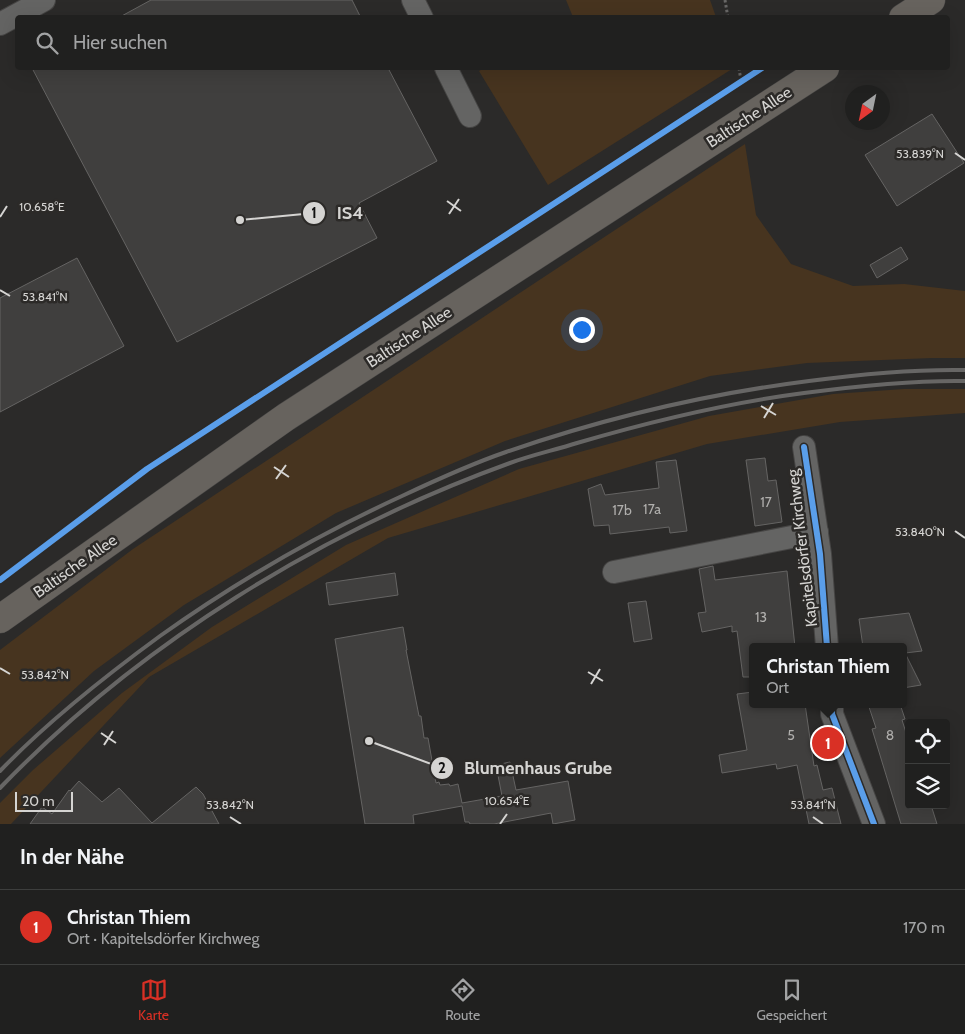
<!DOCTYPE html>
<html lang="de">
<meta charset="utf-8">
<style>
:root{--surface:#20201f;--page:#2d2d2c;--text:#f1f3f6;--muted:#a2a3a4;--line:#3d3e3d;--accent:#d93025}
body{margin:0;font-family:Cabin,sans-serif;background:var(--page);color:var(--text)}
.controls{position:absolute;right:15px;bottom:15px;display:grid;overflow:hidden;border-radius:5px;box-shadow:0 5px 20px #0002}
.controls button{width:45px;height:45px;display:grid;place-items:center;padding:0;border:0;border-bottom:1px solid var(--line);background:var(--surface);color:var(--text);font:25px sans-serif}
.compass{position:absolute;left:845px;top:85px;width:45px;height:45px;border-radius:50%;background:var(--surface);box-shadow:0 5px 20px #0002;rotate:213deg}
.scale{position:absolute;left:15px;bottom:12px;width:58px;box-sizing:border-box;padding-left:5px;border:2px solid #d5d4d2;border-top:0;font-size:14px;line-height:18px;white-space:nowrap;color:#d5d4d2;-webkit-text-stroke:4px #2c2a28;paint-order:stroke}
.you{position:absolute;left:581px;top:329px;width:18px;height:18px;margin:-12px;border:4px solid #fff;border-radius:50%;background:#1a73e8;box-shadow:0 0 0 8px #1a73e833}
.badge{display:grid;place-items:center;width:32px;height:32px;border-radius:50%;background:var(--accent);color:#fff;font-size:16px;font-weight:700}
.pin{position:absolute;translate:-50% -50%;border:2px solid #fff;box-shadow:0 1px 5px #0006}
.popup{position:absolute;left:749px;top:643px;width:158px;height:65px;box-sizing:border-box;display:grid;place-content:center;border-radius:5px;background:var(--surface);filter:drop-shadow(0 1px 4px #0005);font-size:16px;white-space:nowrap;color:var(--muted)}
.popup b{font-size:19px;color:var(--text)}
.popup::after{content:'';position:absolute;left:50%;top:100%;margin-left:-10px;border:10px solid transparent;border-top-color:var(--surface)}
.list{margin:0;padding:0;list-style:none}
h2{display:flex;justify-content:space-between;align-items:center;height:65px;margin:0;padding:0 20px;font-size:21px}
h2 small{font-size:16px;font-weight:400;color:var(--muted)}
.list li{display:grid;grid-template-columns:32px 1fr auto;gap:15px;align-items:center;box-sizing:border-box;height:75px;padding:0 20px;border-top:1px solid var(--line)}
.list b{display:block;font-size:19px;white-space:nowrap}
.list p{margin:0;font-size:16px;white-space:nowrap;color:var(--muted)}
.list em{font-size:16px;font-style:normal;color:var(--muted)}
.icon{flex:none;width:28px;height:28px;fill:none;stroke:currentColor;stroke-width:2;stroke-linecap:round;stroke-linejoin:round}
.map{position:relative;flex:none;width:965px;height:824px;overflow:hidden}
.search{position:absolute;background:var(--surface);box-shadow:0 5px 20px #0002;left:15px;right:15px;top:15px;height:55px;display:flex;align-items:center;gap:12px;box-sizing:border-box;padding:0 18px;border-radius:5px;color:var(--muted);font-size:19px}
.sheet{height:140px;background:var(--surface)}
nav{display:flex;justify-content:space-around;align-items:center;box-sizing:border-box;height:70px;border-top:1px solid var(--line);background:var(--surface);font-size:14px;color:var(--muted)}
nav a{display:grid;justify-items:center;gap:2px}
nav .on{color:var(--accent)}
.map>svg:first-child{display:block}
</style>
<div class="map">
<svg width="965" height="824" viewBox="0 0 965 824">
<rect width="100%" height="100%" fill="#2b2a29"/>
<!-- green -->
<g fill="#47341f">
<polygon points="566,0 710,0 716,17 573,17"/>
<polygon points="484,68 732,68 732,69 548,185 479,71"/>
<polygon points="745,144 756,215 791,264 853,286 904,284 965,291 965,358 932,358 807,363 710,376 505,441 336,513 184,605 94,671 0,758 0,650 133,549"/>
<polygon points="904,389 965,389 965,413 840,422 707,444 388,538 149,677 11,824 0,824 0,803 33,770 122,693 212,627 346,545 519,469 709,416 833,394"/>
</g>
<!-- building -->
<g fill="#403f3e" stroke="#656463">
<polygon points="151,0 352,0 361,18 118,18"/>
<polygon points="32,68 388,68 437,161 359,203 377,238 177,342"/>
<polygon points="932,114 964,163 897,206 865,155"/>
<polygon points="901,247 908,259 877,278 870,265"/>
<polygon points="77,258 124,346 0,412 0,298"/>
<polygon points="765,458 768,481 776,480 782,522 755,526 746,460"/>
<polygon points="676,460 687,531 670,533 669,527 610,534 609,525 594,526 588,489 601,484 605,495 659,488 656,462"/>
<polygon points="713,566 715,580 787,571 795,647 753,647 753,677 743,677 737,631 732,632 732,626 702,632 698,613 706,612 699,569"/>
<polygon points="395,573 398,595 329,605 326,583"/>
<polygon points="646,601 652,639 634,642 628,603"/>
<polygon points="909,613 922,651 905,653 921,685 903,688 903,647 863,647 859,619"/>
<polygon points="403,627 407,650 406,650 419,716 421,716 424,738 428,738 436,783 439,782 440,785 449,784 450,786 458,784 462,803 502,796 496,765 510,762 516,790 568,781 575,820 553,824 551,813 494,824 470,824 469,822 465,822 462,806 413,815 414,824 365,824 335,639"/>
<polygon points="753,692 753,704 805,704 814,766 817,765 823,790 832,788 841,824 809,824 797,765 777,769 776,764 722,773 719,755 747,750 737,694"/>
<polygon points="868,704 900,704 905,719 902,720 909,742 909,805 931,805 937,824 901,824 872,729 876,728"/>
<polygon points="79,781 102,802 119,788 152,823 196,787 203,794 219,824 30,824 42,807 52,814 69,790 70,791"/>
</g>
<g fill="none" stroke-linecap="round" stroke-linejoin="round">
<!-- minor casing -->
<g stroke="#464544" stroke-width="24">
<g id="minor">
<polyline points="413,0 422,18"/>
<polyline points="0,24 44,0"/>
<polyline points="446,68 470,116"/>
<polyline points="804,447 820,554 827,647"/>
<polyline points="614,572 817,532"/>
<polyline points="832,704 832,714 874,824"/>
</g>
</g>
<!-- major casing -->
<g stroke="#464544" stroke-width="29">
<g id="major">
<polyline points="903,18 931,0"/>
<polyline points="0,619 286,417 825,68"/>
</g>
</g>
<!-- path -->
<g stroke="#686766" stroke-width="3" stroke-dasharray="2.5 2.5" stroke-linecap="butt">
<polyline points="725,0 728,18"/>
<polyline points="739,68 741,81"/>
</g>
<!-- minor -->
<use href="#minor" stroke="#646463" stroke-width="22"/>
<!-- major -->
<use href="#major" stroke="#67635e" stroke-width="28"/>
<!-- rail -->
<g stroke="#676665" stroke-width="4">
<path d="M 0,771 C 48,721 104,677 160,636 C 236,582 317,535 402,496 C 436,480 471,464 506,452 C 605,418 706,394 809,381 C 861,374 913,369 965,370"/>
<path d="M 0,788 C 139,644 322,531 510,463 C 532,455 555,450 577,443 C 652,421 727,403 804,393 C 857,386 911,380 965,381"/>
</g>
<!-- cycleway casing -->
<g stroke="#2c2a28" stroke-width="9">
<g id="cycleway">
<polyline points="804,447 820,554 827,647"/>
<polyline points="0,580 147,469 762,68"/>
<polyline points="832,704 832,714 874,824"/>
</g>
</g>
<!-- cycleway -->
<use href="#cycleway" stroke="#5a9eea" stroke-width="6"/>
</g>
<!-- ticks -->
<path fill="none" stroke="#d5d4d2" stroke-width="2" d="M 955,153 L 965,160M 447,201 L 461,211M 449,214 L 459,199M 0,217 L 7,206M 0,290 L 10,296M 761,406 L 776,415M 764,418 L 773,403M 274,467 L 289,477M 276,479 L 286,465M 955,531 L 965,538M 0,668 L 10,674M 588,672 L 603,681M 591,684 L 600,669M 101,733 L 116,743M 104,745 L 113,731M 230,817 L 241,824M 813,817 L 823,824M 500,824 L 507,814"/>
<g text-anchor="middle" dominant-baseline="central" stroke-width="5" stroke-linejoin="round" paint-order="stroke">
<!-- number labels -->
<g font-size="14" fill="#b0afad">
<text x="766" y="502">17</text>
<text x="652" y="509">17a</text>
<text x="622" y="510">17b</text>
<text x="761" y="617">13</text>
<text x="791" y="735">5</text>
<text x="890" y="735">8</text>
</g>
<!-- street labels -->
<g font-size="16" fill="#d5d4d2" stroke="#2c2a28">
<text transform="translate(749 117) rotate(-33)">Baltische Allee</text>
<text transform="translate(409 337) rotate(-33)">Baltische Allee</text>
<text transform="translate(802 548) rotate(-97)">Kapitelsdörfer Kirchweg</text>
<text transform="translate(75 566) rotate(-35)">Baltische Allee</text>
</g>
</g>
<g font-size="12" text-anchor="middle" fill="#d5d4d2" stroke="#2c2a28" stroke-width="5" stroke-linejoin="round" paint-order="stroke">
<text x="920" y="158">53.839°N</text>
<text x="42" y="211">10.658°E</text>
<text x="45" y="301">53.841°N</text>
<text x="920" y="536">53.840°N</text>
<text x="45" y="679">53.842°N</text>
<text x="507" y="805">10.654°E</text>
<text x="230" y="809">53.842°N</text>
<text x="813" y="809">53.841°N</text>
</g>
<!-- callouts -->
<path fill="none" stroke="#d5d4d2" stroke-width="2" d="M240 220L314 213M369 741L442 768"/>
<g fill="#d5d4d2" stroke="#2c2a28" stroke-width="2">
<circle cx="240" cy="220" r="5"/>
<circle cx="369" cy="741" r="5"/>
<circle cx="314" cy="213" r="12"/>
<circle cx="442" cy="768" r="12"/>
</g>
<g font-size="15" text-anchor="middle" font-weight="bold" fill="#111">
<text x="314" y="218">1</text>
<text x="442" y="773">2</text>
</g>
<g font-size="18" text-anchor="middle" font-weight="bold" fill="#d5d4d2" stroke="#2c2a28" stroke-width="5" stroke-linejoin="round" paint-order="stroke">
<text x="350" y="219">IS4</text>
<text x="538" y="774">Blumenhaus Grube</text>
</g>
</svg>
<div class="controls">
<button><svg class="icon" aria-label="locate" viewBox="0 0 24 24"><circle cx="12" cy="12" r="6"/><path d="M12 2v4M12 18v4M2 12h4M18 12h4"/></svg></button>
<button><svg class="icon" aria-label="layers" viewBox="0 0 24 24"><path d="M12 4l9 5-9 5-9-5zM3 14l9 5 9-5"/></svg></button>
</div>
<svg class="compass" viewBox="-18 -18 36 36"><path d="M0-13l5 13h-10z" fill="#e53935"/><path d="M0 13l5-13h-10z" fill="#a2a3a4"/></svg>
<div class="scale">20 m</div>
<div class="you"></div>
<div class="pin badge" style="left:828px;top:743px">1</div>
<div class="popup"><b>Christan Thiem</b>Ort</div>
<div class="search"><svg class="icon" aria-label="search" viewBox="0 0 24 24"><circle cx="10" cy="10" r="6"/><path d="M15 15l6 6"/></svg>Hier suchen</div>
</div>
<section class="sheet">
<h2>In der Nähe<small></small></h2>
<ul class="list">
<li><span class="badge">1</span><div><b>Christan Thiem</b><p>Ort · Kapitelsdörfer Kirchweg</p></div><em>170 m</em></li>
</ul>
</section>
<nav>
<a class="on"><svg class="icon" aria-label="map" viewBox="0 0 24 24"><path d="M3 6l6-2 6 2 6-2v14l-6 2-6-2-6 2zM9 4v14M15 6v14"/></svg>Karte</a>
<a><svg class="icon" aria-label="directions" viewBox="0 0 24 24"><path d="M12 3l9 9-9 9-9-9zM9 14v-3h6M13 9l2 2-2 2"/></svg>Route</a>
<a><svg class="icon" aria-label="saved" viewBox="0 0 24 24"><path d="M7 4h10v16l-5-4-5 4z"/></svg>Gespeichert</a>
</nav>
